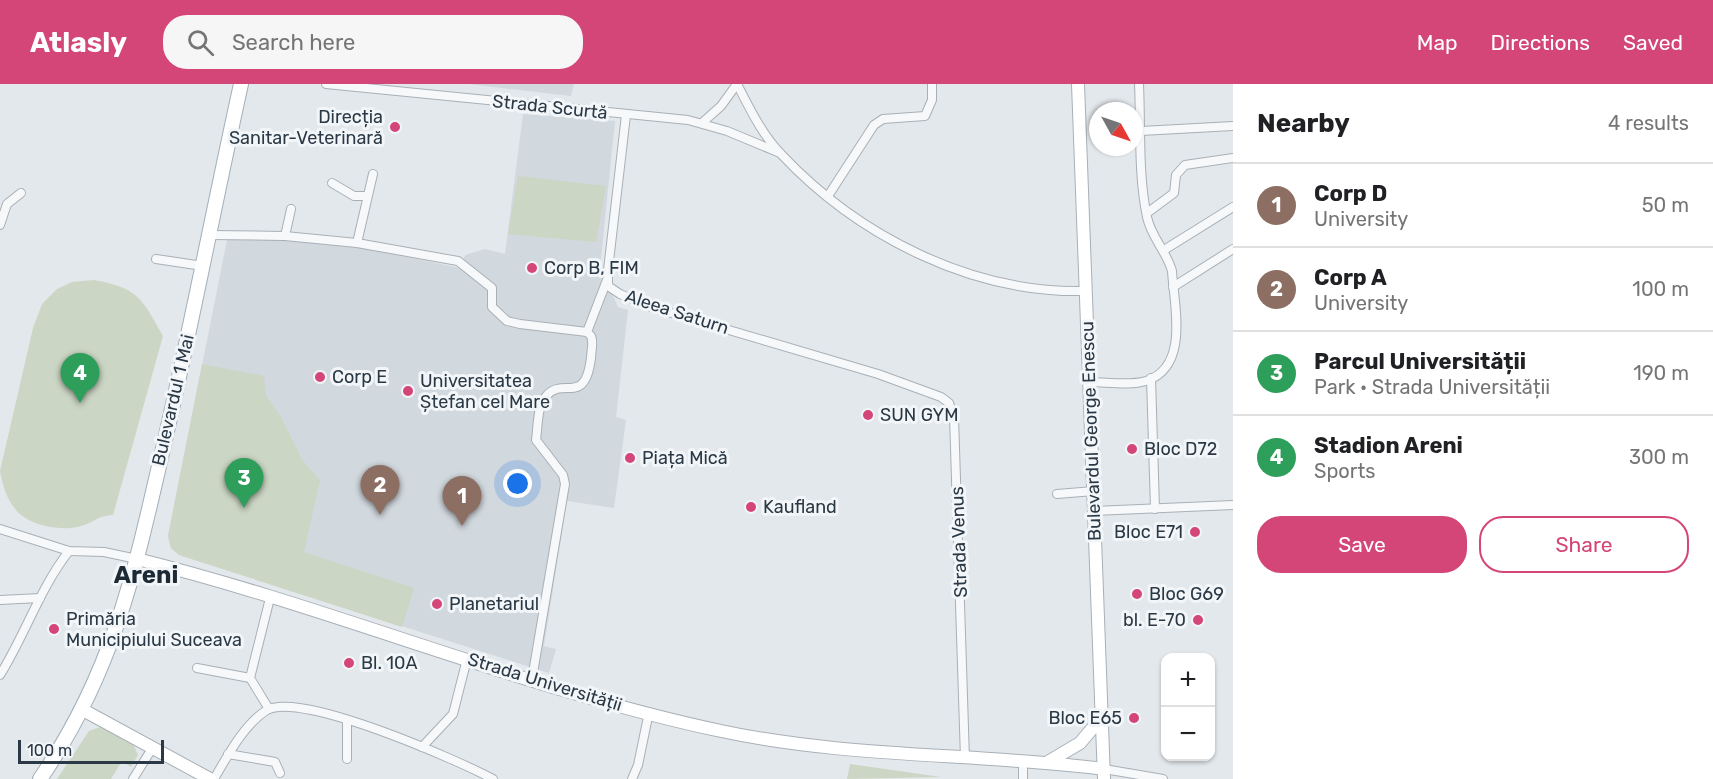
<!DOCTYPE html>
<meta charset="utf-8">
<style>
:root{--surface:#fff;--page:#f6f6f6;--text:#202124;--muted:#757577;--line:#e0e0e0;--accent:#d34677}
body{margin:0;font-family:Rubik,sans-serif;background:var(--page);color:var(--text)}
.controls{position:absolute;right:18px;bottom:18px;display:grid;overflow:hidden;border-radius:12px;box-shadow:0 2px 4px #0004}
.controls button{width:54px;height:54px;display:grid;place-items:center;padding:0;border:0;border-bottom:2px solid var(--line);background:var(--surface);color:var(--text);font:30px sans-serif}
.compass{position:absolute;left:1089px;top:18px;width:54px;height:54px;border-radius:50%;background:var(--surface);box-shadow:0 2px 4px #0004;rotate:130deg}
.scale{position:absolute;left:18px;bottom:15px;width:146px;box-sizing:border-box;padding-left:6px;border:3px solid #2a3945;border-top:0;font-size:16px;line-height:21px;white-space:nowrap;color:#2a3945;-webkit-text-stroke:4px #f3f6f9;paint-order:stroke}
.you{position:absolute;left:518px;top:400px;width:21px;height:21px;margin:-15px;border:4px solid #fff;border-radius:50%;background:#1a73e8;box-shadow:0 0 0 9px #1a73e833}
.badge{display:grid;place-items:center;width:39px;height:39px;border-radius:50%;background:var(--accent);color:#fff;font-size:20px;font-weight:700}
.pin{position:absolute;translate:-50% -50px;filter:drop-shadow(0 2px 3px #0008)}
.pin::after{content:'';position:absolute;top:32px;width:21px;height:18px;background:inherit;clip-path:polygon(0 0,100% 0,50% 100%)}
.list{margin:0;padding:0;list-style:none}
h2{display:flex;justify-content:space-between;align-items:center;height:78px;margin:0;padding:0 24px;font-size:26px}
h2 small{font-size:20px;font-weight:400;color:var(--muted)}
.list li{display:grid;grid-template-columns:39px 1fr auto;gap:18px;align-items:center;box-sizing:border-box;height:84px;padding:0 24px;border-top:2px solid var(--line)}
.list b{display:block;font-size:22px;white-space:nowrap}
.list p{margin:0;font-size:20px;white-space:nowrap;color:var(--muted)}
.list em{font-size:20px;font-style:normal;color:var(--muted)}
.actions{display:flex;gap:12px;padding:18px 24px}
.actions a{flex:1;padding:14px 0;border:2px solid var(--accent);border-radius:24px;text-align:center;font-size:21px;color:var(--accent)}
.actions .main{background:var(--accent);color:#fff}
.icon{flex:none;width:33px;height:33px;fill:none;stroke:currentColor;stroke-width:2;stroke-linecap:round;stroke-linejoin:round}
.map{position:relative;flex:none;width:1233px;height:695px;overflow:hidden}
header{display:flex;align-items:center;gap:36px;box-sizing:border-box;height:84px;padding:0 30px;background:var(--accent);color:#fff}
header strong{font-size:28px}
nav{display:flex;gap:33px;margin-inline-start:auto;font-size:21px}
.search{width:420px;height:54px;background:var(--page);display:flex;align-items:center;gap:15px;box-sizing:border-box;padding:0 21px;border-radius:24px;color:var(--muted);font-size:22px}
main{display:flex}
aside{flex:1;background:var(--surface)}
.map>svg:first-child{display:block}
</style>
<header>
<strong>Atlasly</strong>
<div class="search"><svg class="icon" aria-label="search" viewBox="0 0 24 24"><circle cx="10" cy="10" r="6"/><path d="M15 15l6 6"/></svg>Search here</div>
<nav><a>Map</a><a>Directions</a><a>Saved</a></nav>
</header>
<main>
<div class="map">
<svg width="1233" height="695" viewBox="0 0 1233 695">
<rect width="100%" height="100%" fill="#e3e8ec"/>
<!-- built -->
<g fill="#d1d8de">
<polygon points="468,0 574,0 571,12"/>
<polygon points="523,30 615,37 600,184 618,223 628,226 616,333 626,336 614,424 567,417 544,562 556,565 549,589 179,471 171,464 168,452 227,156 284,156 369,165 460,184 465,171 485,165 505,170"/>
</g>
<!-- green -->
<g fill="#ccd6c4">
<polygon points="518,92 606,102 596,158 508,150"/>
<path d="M 94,196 C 139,204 142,215 163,252 L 113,431 C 99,432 98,435 87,440 C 67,449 30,443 16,426 C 6,414 3,402 0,387 L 33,244 L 42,220 L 57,205 L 72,198 Z"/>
<polygon points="202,280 264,292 266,312 281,333 303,377 320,396 304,468 414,504 402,543 179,471 171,464 168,452"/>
<polygon points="100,643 133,660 138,671 131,683 122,677 111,695 57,695 89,647"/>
<polygon points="850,680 941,693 847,695"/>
</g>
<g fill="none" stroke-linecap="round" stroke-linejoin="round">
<!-- street casing -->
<g stroke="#a8b0b7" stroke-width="10">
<g id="street">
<polyline points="326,0 688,36 727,47 780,69"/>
<path d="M 737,0 C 749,23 762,51 781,70 C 858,152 972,210 1086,207"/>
<polyline points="626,31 608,186 608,202 620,210 651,223 878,290 941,313 949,319 954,333 965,675"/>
<polyline points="702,39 721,22 737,0"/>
<polyline points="1141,47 1233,42"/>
<polyline points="332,99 354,112 367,112"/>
<polyline points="828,112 874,41 883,35 925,32 932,16 932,0"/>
<polyline points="1147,129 1174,109 1176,91 1185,81 1233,74"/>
<polyline points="0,141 7,120 21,109"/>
<path d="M 210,151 L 285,152 L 357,159 L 458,177 L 492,204 L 492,223 L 507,237 L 520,240 L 587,248 L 591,252 C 594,259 591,267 591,274 C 585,322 564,293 547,311 C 537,321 538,342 536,356 L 563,391 L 565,400 L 532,595"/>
<polyline points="285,152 291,125"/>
<polyline points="357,159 373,90"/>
<polyline points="1164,166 1233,123"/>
<polyline points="156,175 203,182"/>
<polyline points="1173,203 1233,165"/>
<polyline points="587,248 607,196"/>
<polyline points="1151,294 1155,425"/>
<path d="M 1089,298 C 1107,298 1129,302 1146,297 C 1190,283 1174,221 1172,187 C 1167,168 1151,153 1147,133 C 1138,91 1141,44 1139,0"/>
<polyline points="1057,410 1094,407"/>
<polyline points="1094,427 1233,421"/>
<polyline points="0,445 69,467 104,468 137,475"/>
<polyline points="0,516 40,514"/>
<polyline points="197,584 250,594"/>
<path d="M 0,591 C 25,551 40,504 69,467"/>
<polyline points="269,625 250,594 270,514"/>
<polyline points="347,636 347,675"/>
<polyline points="422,663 453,630 467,575"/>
<polyline points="228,670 275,678 280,689"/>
<polyline points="1023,677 1023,695"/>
<polyline points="1104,685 1163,695"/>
<polyline points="133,695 153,663"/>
<path d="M 214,695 C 227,673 244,640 267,626 C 301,607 457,676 493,695"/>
<polyline points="632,695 638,681 649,628"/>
</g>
</g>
<!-- secondary casing -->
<g stroke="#a8b0b7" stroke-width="14">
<g id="secondary">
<polyline points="1078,0 1104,695"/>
<path d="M 137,475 C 334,524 523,605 721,647 C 847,674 977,669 1104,685"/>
<polyline points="83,626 210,695"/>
<polyline points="1048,678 1080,659 1102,633"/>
</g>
</g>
<!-- primary casing -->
<g stroke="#a2afb8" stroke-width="16">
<path id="primary" d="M 40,695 C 115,586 136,482 165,356 C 192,238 215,118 241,0"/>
</g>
<!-- street -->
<use href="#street" stroke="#f6f8fa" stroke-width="8"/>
<!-- secondary -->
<use href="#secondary" stroke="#fff" stroke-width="12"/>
<!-- primary -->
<use href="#primary" stroke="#fff" stroke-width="14"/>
</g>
<!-- markers -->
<g fill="#d34677" stroke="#f3f6f9" stroke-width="2">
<circle cx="395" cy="43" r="6"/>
<circle cx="532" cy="184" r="6"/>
<circle cx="320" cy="293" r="6"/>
<circle cx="408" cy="307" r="6"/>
<circle cx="868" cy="331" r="6"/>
<circle cx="1132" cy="365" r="6"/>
<circle cx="630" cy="374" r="6"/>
<circle cx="751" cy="423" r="6"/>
<circle cx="1195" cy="448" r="6"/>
<circle cx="1137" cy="510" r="6"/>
<circle cx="437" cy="520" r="6"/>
<circle cx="1198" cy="536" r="6"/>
<circle cx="54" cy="545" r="6"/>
<circle cx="349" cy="579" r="6"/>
<circle cx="1134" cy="634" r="6"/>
</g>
<g text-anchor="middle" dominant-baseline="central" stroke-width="6" stroke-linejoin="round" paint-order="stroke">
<!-- street labels -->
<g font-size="18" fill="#2a3945" stroke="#f3f6f9">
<text transform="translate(550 23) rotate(6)">Strada Scurtă</text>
<text transform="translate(677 228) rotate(18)">Aleea Saturn</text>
<text transform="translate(173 316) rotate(-77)">Bulevardul 1 Mai</text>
<text transform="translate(1091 347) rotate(-92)">Bulevardul George Enescu</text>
<text transform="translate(959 458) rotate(-92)">Strada Venus</text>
<text transform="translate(545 598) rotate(17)">Strada Universității</text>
</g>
<!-- poi labels -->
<g font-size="18" fill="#2a3945" stroke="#f3f6f9" text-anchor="start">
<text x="383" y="33" text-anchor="end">Direcția<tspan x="383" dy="21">Sanitar-Veterinară</tspan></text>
<text x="544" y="184">Corp B, FIM</text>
<text x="332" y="293">Corp E</text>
<text x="420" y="297">Universitatea<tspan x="420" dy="21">Ștefan cel Mare</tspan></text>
<text x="880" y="331">SUN GYM</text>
<text x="1144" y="365">Bloc D72</text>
<text x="642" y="374">Piața Mică</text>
<text x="763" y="423">Kaufland</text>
<text x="1183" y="448" text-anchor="end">Bloc E71</text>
<text x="1149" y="510">Bloc G69</text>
<text x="449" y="520">Planetariul</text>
<text x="66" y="535">Primăria<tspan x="66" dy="21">Municipiului Suceava</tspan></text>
<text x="1186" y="536" text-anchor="end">bl. E-70</text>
<text x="361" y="579">Bl. 10A</text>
<text x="1122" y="634" text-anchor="end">Bloc E65</text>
</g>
<!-- district labels -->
<g font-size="24" font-weight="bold" fill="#1c2a35" stroke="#f3f6f9">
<text x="146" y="491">Areni</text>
</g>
</g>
</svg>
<div class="controls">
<button>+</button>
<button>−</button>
</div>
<svg class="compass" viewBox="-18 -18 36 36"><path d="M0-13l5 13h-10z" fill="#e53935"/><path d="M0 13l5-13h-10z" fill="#757577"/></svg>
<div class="scale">100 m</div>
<div class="you"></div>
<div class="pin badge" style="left:462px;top:442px;background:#8d6e63">1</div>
<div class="pin badge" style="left:380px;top:431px;background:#8d6e63">2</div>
<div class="pin badge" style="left:244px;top:424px;background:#2e9e5b">3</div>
<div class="pin badge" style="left:80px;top:319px;background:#2e9e5b">4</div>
</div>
<aside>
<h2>Nearby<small>4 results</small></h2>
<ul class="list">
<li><span class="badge" style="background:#8d6e63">1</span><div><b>Corp D</b><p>University</p></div><em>50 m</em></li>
<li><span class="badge" style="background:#8d6e63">2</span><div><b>Corp A</b><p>University</p></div><em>100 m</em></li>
<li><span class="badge" style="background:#2e9e5b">3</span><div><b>Parcul Universității</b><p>Park · Strada Universității</p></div><em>190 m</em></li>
<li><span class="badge" style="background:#2e9e5b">4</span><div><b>Stadion Areni</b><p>Sports</p></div><em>300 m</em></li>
</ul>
<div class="actions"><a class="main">Save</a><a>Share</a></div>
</aside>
</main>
